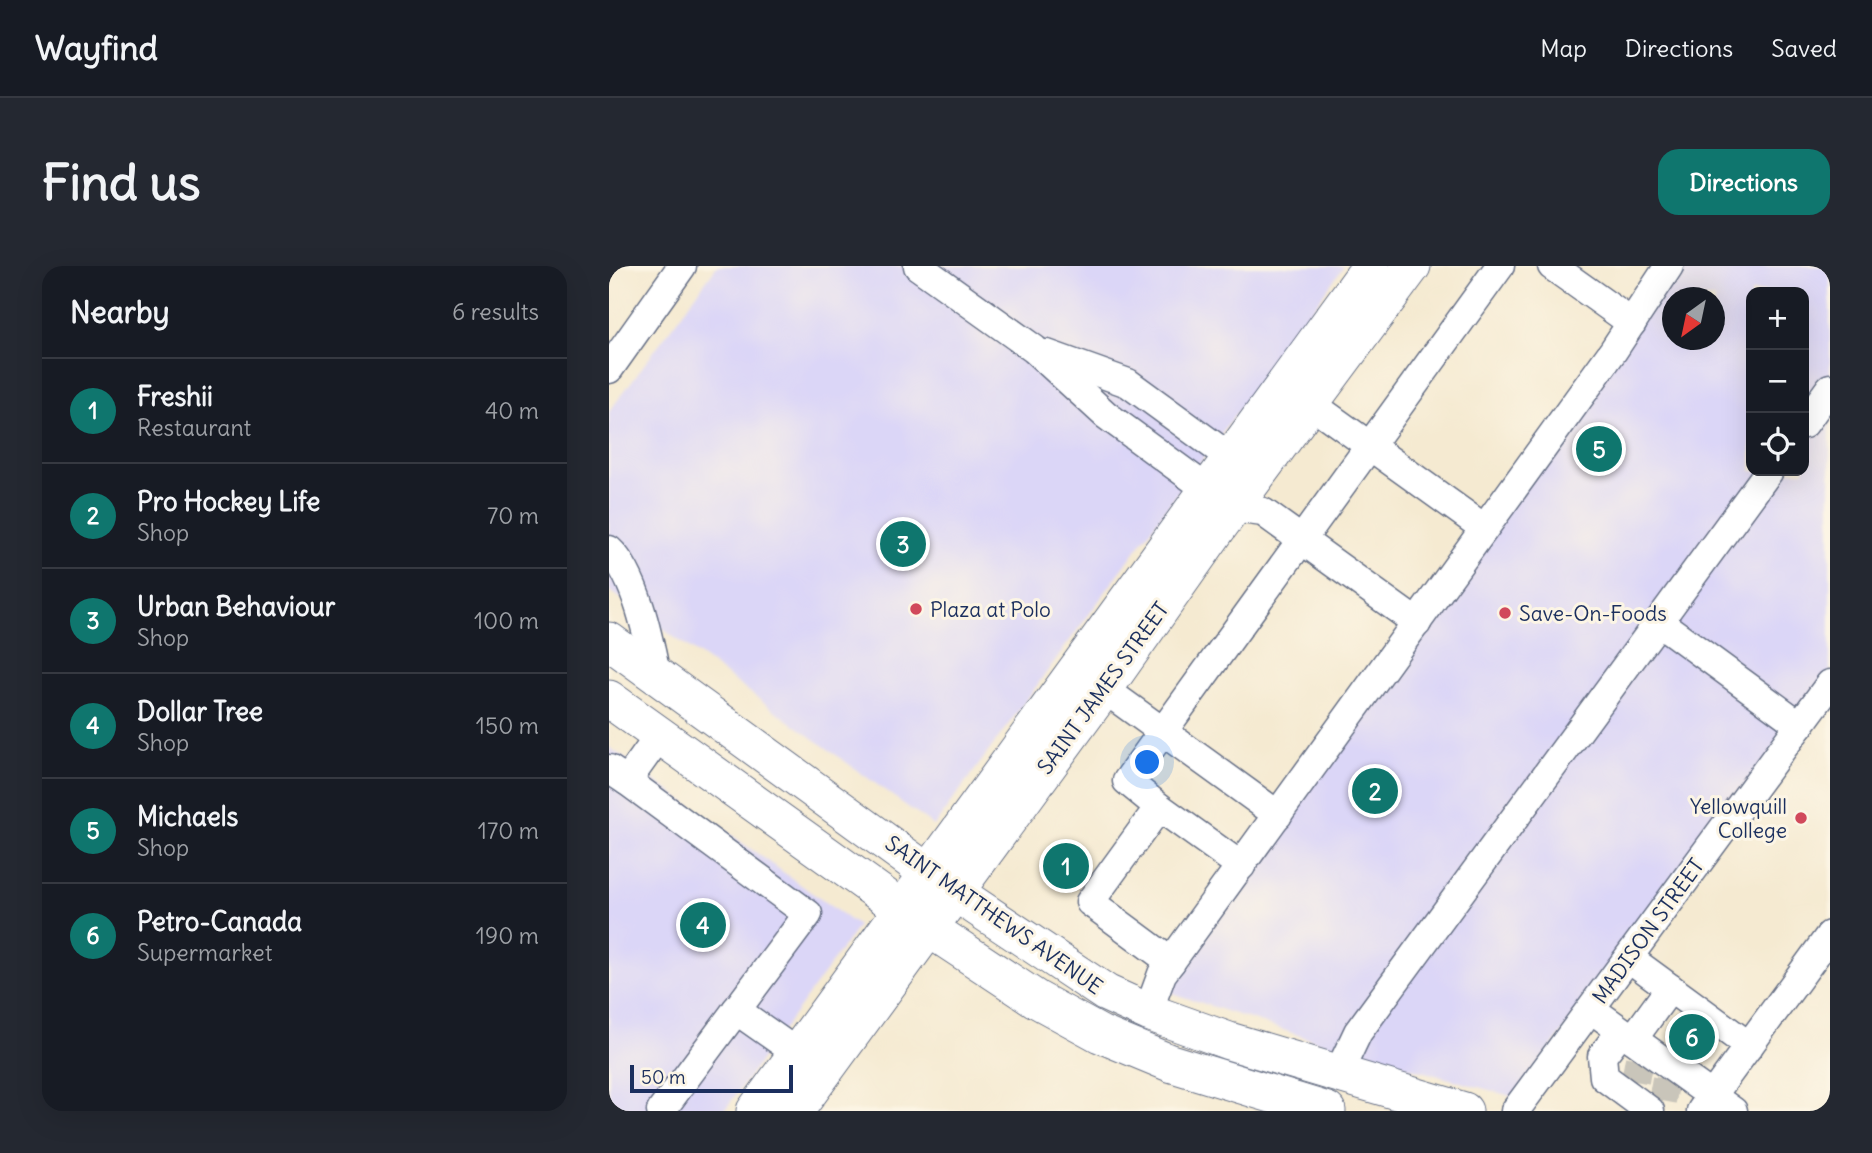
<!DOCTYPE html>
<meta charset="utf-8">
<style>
:root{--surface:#171b24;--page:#242831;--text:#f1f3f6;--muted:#9ea1a6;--line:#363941;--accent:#0f766e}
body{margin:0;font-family:Delius,sans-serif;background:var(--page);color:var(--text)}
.controls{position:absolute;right:21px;top:21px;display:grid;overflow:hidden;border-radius:14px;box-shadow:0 7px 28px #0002}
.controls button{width:63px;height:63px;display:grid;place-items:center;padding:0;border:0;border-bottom:2px solid var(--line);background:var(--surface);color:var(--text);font:35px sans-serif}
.compass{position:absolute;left:1053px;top:21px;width:63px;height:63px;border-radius:50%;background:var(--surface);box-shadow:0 7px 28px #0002;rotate:213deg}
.scale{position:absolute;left:21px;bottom:18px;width:163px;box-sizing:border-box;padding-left:7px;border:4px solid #1b2f5e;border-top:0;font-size:19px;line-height:24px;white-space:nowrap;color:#1b2f5e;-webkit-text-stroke:5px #fcf5e5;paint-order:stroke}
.you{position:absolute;left:539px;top:497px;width:24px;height:24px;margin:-18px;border:5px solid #fff;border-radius:50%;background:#1a73e8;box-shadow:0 0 0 10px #1a73e833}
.badge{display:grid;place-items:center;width:46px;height:46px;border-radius:50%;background:var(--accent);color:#fff;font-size:23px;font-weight:700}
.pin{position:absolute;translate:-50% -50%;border:4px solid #fff;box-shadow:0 2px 7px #0006}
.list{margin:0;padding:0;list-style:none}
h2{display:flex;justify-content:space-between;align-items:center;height:91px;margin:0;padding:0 28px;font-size:30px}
h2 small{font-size:23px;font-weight:400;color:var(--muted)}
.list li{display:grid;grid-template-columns:46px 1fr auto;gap:21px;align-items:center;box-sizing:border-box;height:105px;padding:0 28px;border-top:2px solid var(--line)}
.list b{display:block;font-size:26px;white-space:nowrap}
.list p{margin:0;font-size:23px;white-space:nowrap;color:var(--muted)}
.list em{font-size:23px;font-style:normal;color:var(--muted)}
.icon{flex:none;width:38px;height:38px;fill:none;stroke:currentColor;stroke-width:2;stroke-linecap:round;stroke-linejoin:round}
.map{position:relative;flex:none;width:1221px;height:845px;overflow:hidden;border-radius:21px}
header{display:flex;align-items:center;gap:42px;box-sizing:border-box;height:98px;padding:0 35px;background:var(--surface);border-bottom:2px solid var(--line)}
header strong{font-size:33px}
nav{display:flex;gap:38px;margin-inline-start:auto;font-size:24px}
.intro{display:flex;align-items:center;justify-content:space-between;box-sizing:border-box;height:168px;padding:0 42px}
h1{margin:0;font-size:49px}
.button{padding:18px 32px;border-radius:21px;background:var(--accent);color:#fff;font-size:24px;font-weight:700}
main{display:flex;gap:42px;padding:0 42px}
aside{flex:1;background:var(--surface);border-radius:21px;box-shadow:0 7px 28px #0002}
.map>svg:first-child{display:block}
</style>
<header>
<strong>Wayfind</strong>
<nav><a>Map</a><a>Directions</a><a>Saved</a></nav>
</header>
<div class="intro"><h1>Find us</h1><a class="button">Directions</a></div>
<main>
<aside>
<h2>Nearby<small>6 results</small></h2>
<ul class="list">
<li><span class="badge">1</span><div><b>Freshii</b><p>Restaurant</p></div><em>40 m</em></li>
<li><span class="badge">2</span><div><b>Pro Hockey Life</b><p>Shop</p></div><em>70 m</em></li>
<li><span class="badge">3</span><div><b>Urban Behaviour</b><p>Shop</p></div><em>100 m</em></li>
<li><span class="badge">4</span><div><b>Dollar Tree</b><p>Shop</p></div><em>150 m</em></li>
<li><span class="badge">5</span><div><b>Michaels</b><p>Shop</p></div><em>170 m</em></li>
<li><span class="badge">6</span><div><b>Petro-Canada</b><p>Supermarket</p></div><em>190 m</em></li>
</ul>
</aside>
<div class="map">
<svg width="1221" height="845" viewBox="0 0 1221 845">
<rect width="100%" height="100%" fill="#fcf5e5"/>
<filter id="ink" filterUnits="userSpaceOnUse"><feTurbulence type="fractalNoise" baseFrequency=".0143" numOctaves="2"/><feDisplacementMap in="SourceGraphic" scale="14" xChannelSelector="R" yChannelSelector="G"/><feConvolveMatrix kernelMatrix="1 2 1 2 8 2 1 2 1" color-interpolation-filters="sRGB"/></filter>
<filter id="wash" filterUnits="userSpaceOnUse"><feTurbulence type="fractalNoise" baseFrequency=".00686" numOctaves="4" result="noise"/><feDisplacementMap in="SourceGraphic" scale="28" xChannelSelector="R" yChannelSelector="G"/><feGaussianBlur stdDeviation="1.57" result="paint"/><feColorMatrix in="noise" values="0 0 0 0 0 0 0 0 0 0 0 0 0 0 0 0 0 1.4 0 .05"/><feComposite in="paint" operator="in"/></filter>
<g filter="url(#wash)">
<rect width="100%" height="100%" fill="#f5ead1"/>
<!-- built -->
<g fill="#dbd6f7" fill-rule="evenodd">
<polygon points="108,0 735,0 325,560 0,324 0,146"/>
<path d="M 1064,0 L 1221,0 L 1221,118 L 1195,154 L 1195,26 L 1142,26 L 1142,205 L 1158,205 L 737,785 L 551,723 ZM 1064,32 L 1106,32 L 1106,74 L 1064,74 Z"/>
<polygon points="1221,128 1221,408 905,831 744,786 1165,205 1195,205 1195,164"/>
<polygon points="0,481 249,660 115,845 0,845"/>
</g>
</g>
<g filter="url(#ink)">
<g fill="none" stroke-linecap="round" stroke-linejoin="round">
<!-- minor-tunnel -->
<g stroke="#c9c5ba" stroke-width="28" stroke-dasharray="28 14" stroke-linecap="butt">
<polyline points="1026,815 1030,793"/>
<polyline points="1053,835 1057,813"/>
</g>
<!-- minor casing -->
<g stroke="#677086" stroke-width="31">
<g id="minor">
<polyline points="309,0 425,83 497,149 624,242 654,246 808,357"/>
<polyline points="943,0 1023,57"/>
<polyline points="438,88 519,117 637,203"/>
<polyline points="0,103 73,0"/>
<polyline points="701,137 875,262"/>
<polyline points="1195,158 1221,122"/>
<path d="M 0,284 C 27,308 40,374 47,409"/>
<polyline points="1050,356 1191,459"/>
<polyline points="495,423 669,549"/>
<polyline points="0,503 18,515 51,469"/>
<polyline points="18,515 199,648 52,845"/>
<polyline points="550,541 518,515 891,0"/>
<polyline points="1020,692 1061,722 1024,773"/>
<polyline points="562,696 481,636 550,541 632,600"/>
<polyline points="1061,722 1140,780"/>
<polyline points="982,743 1124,845"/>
<polyline points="127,744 188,787"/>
<polyline points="539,746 553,708 1004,85 1060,0"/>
<polyline points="1012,765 993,790 995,811 1041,845"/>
<polyline points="729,808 749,766 1160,205"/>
<polyline points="906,845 1221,418"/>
<polyline points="1092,845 1221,669"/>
</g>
</g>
<!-- major casing -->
<g stroke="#677086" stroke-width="39">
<g id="major">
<polyline points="0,375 347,627 497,727 539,746 620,775 855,845"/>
<polyline points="0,433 321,663 427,733 491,768 561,797 718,845"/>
<polyline points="146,845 762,0"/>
<polyline points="186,845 495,423 608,263 803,0"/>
</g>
</g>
<!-- minor -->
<use href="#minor" stroke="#fff" stroke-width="28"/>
<!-- major -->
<use href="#major" stroke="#fff" stroke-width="37"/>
</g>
</g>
<!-- markers -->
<g fill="#d1495b" stroke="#fcf5e5" stroke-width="2.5">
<circle cx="307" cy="343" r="7"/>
<circle cx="896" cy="347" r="7"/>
<circle cx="1192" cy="552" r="7"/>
</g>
<g text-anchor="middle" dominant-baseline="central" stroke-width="6" stroke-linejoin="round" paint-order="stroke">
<!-- poi labels -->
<g font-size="21" fill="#1b2f5e" stroke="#fcf5e5" text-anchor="start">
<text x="321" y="343">Plaza at Polo</text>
<text x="910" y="347">Save-On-Foods</text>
<text x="1178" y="540" text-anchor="end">Yellowquill<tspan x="1178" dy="24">College</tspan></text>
</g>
<!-- street labels -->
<g font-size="21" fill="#1b2f5e" stroke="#fcf5e5">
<text transform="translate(494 422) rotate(-54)">SAINT JAMES STREET</text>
<text transform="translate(385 649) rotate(35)">SAINT MATTHEWS AVENUE</text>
<text transform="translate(1039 665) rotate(-54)">MADISON STREET</text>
</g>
</g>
</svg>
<div class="controls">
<button>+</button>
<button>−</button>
<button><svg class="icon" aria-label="locate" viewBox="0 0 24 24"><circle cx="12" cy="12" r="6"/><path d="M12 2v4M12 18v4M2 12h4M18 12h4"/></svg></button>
</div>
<svg class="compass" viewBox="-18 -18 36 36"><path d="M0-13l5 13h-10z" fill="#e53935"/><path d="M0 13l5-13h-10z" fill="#9ea1a6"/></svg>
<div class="scale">50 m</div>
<div class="you"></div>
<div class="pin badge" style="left:457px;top:600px">1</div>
<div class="pin badge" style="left:766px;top:525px">2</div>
<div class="pin badge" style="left:294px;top:278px">3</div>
<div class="pin badge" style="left:94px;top:659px">4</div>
<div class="pin badge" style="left:990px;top:183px">5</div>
<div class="pin badge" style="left:1083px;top:771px">6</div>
</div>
</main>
